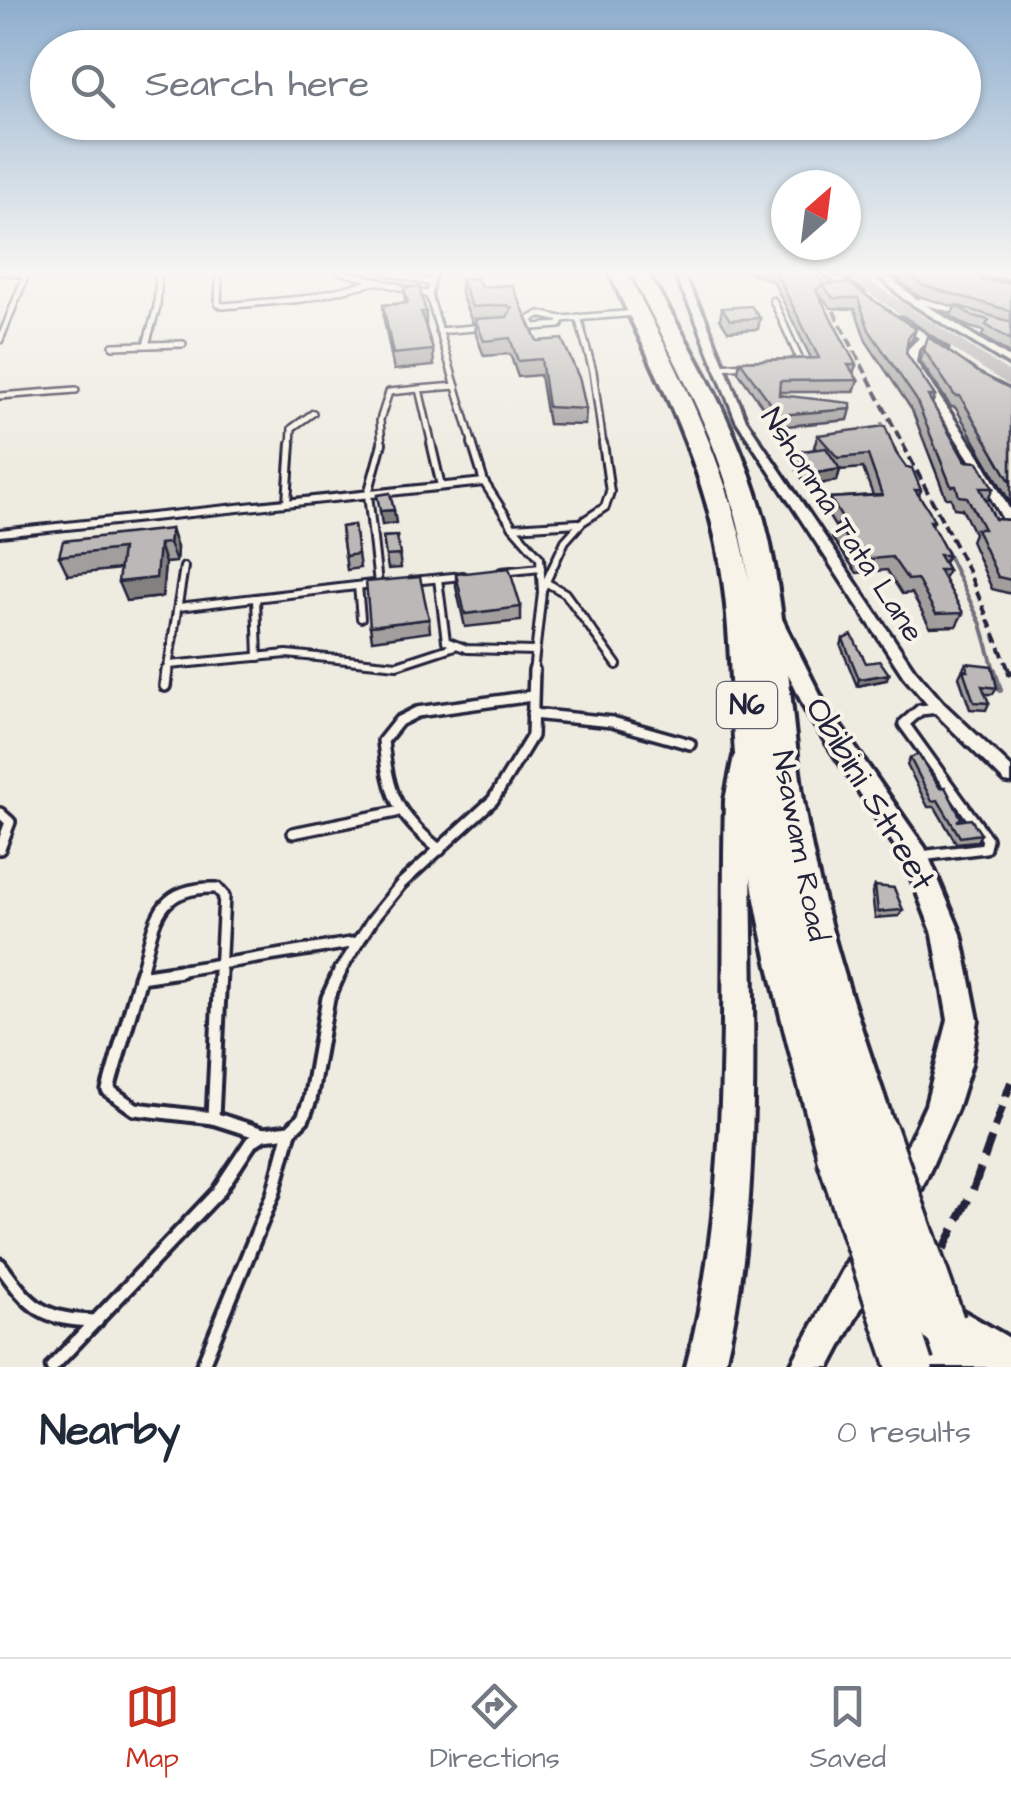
<!DOCTYPE html>
<style>
:root{--surface:#fff;--page:#f2f2f3;--text:#1f2937;--muted:#747a83;--line:#e0e1e3;--accent:#c8321e}
body{margin:0;font-family:"Architects Daughter",sans-serif;background:var(--page);color:var(--text)}
.compass{position:absolute;left:771px;top:170px;width:90px;height:90px;border-radius:50%;background:var(--surface);box-shadow:0 2px 8px #0004;rotate:28deg}
.list{margin:0;padding:0;list-style:none}
h2{display:flex;justify-content:space-between;align-items:center;height:130px;margin:0;padding:0 40px;font-size:42px}
h2 small{font-size:32px;font-weight:400;color:var(--muted)}
.icon{flex:none;width:55px;height:55px;fill:none;stroke:currentColor;stroke-width:2;stroke-linecap:round;stroke-linejoin:round}
.map{position:relative;flex:none;width:1011px;height:1367px;overflow:hidden}
.search{position:absolute;background:var(--surface);box-shadow:0 2px 8px #0004;left:30px;right:30px;top:30px;height:110px;display:flex;align-items:center;gap:25px;box-sizing:border-box;padding:0 35px;border-radius:55px;color:var(--muted);font-size:38px}
.sheet{height:290px;background:var(--surface)}
nav{display:flex;justify-content:space-around;align-items:center;box-sizing:border-box;height:140px;border-top:2px solid var(--line);background:var(--surface);font-size:28px;color:var(--muted)}
nav a{display:grid;justify-items:center;gap:5px}
nav .on{color:var(--accent)}
.map>svg:first-child{display:block}
</style>
<div class="map">
<svg width="1011" height="1367" viewBox="0 0 1011 1367">
<rect width="100%" height="100%" fill="#eeebe1"/>
<filter id="ink" filterUnits="userSpaceOnUse"><feTurbulence type="fractalNoise" baseFrequency=".01" numOctaves="2"/><feDisplacementMap in="SourceGraphic" scale="20" xChannelSelector="R" yChannelSelector="G"/><feConvolveMatrix kernelMatrix="1 2 1 2 8 2 1 2 1" color-interpolation-filters="sRGB"/></filter>
<g filter="url(#ink)">
<g fill="none" stroke-linecap="round" stroke-linejoin="round">
<!-- stream-far1 -->
<g stroke="#716f7b" stroke-width="4">
<polyline points="882,424 898,457"/>
<polyline points="946,551 981,624 995,673"/>
</g>
<!-- stream -->
<polyline stroke="#716f7b" stroke-width="6" points="994,670 1000,690"/>
<!-- river -->
<polygon fill="#a6a3a6" fill-rule="evenodd" points="835,271 853,271 1011,373 1011,387"/>
<!-- lane-far3 casing -->
<g stroke="#22223b" stroke-width="10">
<g id="lane-far3">
<polyline points="0,271 26,275"/>
<polyline points="339,271 429,295"/>
<polyline points="384,271 430,283"/>
<polyline points="434,271 429,295 473,445"/>
<polyline points="219,278 218,304 223,306 303,299 378,281"/>
<polyline points="773,300 799,358 791,363"/>
<polygon points="539,314 561,319 560,325 534,327 529,320"/>
<polyline points="578,317 593,371 603,445"/>
<polyline points="561,319 637,313"/>
<polyline points="439,331 485,327"/>
<polyline points="0,340 26,275 36,271"/>
<polyline points="146,345 157,307 159,271"/>
<polyline points="113,346 183,344"/>
<polyline points="717,367 748,365"/>
<polyline points="0,396 76,390"/>
<polyline points="291,445 292,428 313,413"/>
<polyline points="382,445 380,420 389,392 419,389"/>
<polyline points="432,445 419,389 456,386"/>
</g>
</g>
<!-- lane-far2 casing -->
<g stroke="#22223b" stroke-width="12">
<g id="lane-far2">
<polyline points="431,443 441,486"/>
<polyline points="472,443 484,482 513,527 540,558 542,592 533,673"/>
<polyline points="287,502 291,443"/>
<polyline points="513,527 578,523"/>
<polyline points="0,533 484,482"/>
<polyline points="501,572 541,568"/>
<polyline points="438,579 446,641 467,649 534,651"/>
<polyline points="412,581 463,576"/>
<polyline points="545,582 565,593 617,665"/>
<polyline points="378,584 368,494 382,443"/>
<polyline points="358,586 361,618"/>
<polyline points="543,588 565,541 582,522 605,507 610,492 603,443"/>
<polyline points="256,598 258,657"/>
<polyline points="179,607 373,584"/>
<polyline points="169,665 287,654 397,665 455,646"/>
<polyline points="167,673 184,567"/>
</g>
</g>
<!-- lane-far1 casing -->
<g stroke="#22223b" stroke-width="16">
<g id="lane-far1">
<polyline points="165,686 167,670"/>
<polyline points="532,714 612,722 690,744"/>
<polyline points="0,813 10,822 0,849"/>
<polyline points="293,833 396,812"/>
<path d="M 440,850 C 396,814 389,796 383,741 L 399,721 L 417,712 L 532,696"/>
<polyline points="921,856 985,848 987,839 904,724 920,710 938,708"/>
<path d="M 141,973 C 155,923 154,886 217,888 L 224,896 L 220,973"/>
<polyline points="164,973 357,942"/>
<polyline points="339,973 372,920 401,884 493,800 532,736 534,670"/>
</g>
</g>
<!-- lane casing -->
<g stroke="#22223b" stroke-width="19">
<g id="lane">
<polyline points="142,971 108,1090 135,1109 213,1118"/>
<polyline points="140,977 180,971"/>
<polyline points="213,1118 263,1134"/>
<polyline points="213,1118 220,971"/>
<path d="M 0,1265 C 31,1308 42,1320 97,1321"/>
<polyline points="52,1367 218,1192 251,1142 263,1134 290,1131 303,1118 310,1100 328,998 340,971"/>
<polyline points="202,1367 273,1194 290,1131"/>
</g>
</g>
<!-- street casing -->
<g stroke="#22223b" stroke-width="7">
<g id="street">
<polygon points="673,271 681,271 705,317 746,420 914,669 944,704 1011,767 1011,783 1005,782 934,712 904,677 736,420 695,317"/>
<polygon points="820,271 829,271 863,293 856,295"/>
<polygon points="873,271 882,271 917,300 921,298 974,312 974,316 971,317 926,305 1011,359 1011,366 904,299"/>
<polygon points="934,271 1011,272 1011,278 938,274"/>
<polygon points="896,318 902,318 947,349 939,351 925,342 918,350 916,362 982,460 1011,512 1011,527 1005,523 970,460 906,362 908,349 919,338 896,322"/>
</g>
</g>
<!-- secondary casing -->
<g stroke="#22223b" stroke-width="8">
<g id="secondary">
<polygon points="770,608 780,615 824,703 925,848 961,934 978,1020 971,1064 957,1109 911,1213 899,1218 887,1213 882,1201 926,1105 948,1020 933,934 905,861 807,713 760,615"/>
<path d="M 743,754 L 752,756 L 755,763 L 751,800 C 749,985 768,1186 724,1367 L 686,1367 C 734,1187 720,985 725,800 L 734,756 Z"/>
<polygon points="870,1239 883,1244 888,1257 830,1367 790,1367 857,1244"/>
</g>
</g>
<!-- highway casing -->
<g stroke="#22223b" stroke-width="8">
<g id="highway">
<path d="M 609,271 L 626,271 C 678,369 731,469 749,580 C 731,458 683,379 630,271 L 646,271 C 697,356 747,443 769,540 C 791,642 790,747 812,849 C 832,946 865,1040 897,1134 L 891,1150 L 875,1156 L 860,1150 L 855,1169 L 839,1175 L 823,1169 L 817,1153 C 785,1036 753,917 739,796 C 728,706 735,612 712,524 C 690,434 646,354 609,271 Z"/>
<polygon points="942,1299 1011,1339 1011,1367 931,1367 917,1324 924,1306"/>
</g>
</g>
<!-- lane-far3 -->
<use href="#lane-far3" stroke="#f7f3e8" stroke-width="5"/>
<!-- lane-far2 -->
<use href="#lane-far2" stroke="#f7f3e8" stroke-width="6"/>
<!-- lane-far1 -->
<use href="#lane-far1" stroke="#f7f3e8" stroke-width="9"/>
<!-- lane -->
<use href="#lane" stroke="#f7f3e8" stroke-width="11"/>
<!-- street -->
<use href="#street" fill="#f7f3e8" fill-rule="evenodd"/>
<!-- secondary -->
<use href="#secondary" fill="#f7f3e8" fill-rule="evenodd"/>
<!-- highway -->
<use href="#highway" fill="#f7f3e8" fill-rule="evenodd"/>
<!-- rail-far2 -->
<polyline stroke="#22223b" stroke-width="4" stroke-dasharray="10 5" stroke-linecap="butt" points="813,271 967,568 1010,673"/>
<!-- rail-far1 -->
<polyline stroke="#22223b" stroke-width="6" stroke-dasharray="18 9" stroke-linecap="butt" points="1009,670 1011,676"/>
<!-- rail -->
<polyline stroke="#22223b" stroke-width="8" stroke-dasharray="22 11" stroke-linecap="butt" points="885,1367 973,1190 1011,1082"/>
<!-- highway-bridge casing -->
<g stroke="#22223b" stroke-width="52" stroke-linecap="butt">
<g id="highway-bridge">
<polyline points="875,1134 942,1324"/>
<polyline points="839,1153 910,1367"/>
</g>
</g>
<!-- highway-bridge -->
<use href="#highway-bridge" stroke="#f7f3e8" stroke-width="45"/>
</g>
<!-- wall -->
<g fill="#a19e9d" stroke="#22223b" stroke-width="2.5">
<polygon points="686,271 718,271 716,275"/>
<polygon points="747,271 813,271 824,284 848,283 916,329 912,340 907,345 906,353 935,396 932,404 965,461 993,488 988,500 986,500 995,519 1011,520 1011,594 992,589 971,541 974,533 962,509 954,508 951,498 946,498 912,410 866,341 855,309 831,308 820,295 819,296 856,365 853,373 858,380 854,392 779,392 779,395 851,409 848,420 777,427 738,372 740,361 811,358 773,281"/>
<polygon points="888,271 977,271 982,280 1011,283 1011,355 982,336 984,331 969,327 951,316 955,307 918,296"/>
<polygon points="461,279 481,287 512,285 537,341 586,409 585,425 548,424 540,375 518,377 510,354 484,356 476,335 475,322 472,322 461,294"/>
<polygon points="404,288 426,312 426,328 433,350 434,366 394,370 384,320 383,305 405,303"/>
<polygon points="722,308 760,318 758,329 728,331 720,319"/>
<polygon points="928,337 978,372 1011,389 1011,504 955,407 951,407 920,361"/>
<polygon points="818,435 896,453 921,490 919,495 934,521 932,525 948,555 944,563 948,570 944,579 963,613 956,626 930,627 912,593 902,594 887,570 857,573 832,538 836,528 826,512 830,498 873,495 863,468 840,470 837,481 807,486 793,464 796,452 816,449 814,447"/>
<polygon points="354,525 360,568 347,570 341,527"/>
<polygon points="171,529 177,548 176,562 165,563 162,597 126,601 120,569 68,575 59,556"/>
<polygon points="397,536 401,568 388,569 383,537"/>
<polygon points="456,574 521,607 521,621 465,627 456,587"/>
<polygon points="429,619 430,632 372,640 370,626"/>
<polygon points="843,639 866,663 886,680 857,686 841,646"/>
<polygon points="966,663 997,688 993,694 985,694 989,703 986,710 970,709 959,677"/>
<polygon points="910,758 960,820 981,834 977,841 956,843 935,807 928,807 907,765"/>
<polygon points="875,886 903,910 899,916 875,918 872,893"/>
</g>
<!-- shaded-wall -->
<g fill="#838180" stroke="#22223b" stroke-width="2.5">
<polygon points="840,469 837,481 807,486 810,474"/>
<polygon points="394,510 396,523 382,525 380,511"/>
<polygon points="171,529 177,548 176,562 169,543"/>
<polygon points="159,544 165,563 162,597 126,601 118,582"/>
<polygon points="889,674 886,680 857,686 859,679"/>
</g>
<!-- building -->
<g fill="#bbb8b7" stroke="#22223b" stroke-width="2.5">
<polygon points="775,271 813,271 824,284 848,283 916,329 908,338 906,353 935,396 928,396 965,461 978,462 993,488 980,488 995,519 1011,520 1011,580 998,577 976,529 984,529 967,497 959,496 956,486 951,486 916,399 869,330 858,298 833,298 823,285 816,290 856,365 848,365 858,380 780,381 779,395 851,403 851,409 779,415 740,361 819,358"/>
<polygon points="903,271 977,271 982,280 1011,283 1011,311 922,285"/>
<polygon points="477,278 481,287 512,285 537,341 562,339 580,380 586,409 548,407 541,359 518,361 510,338 484,341 475,319 507,317 512,308 506,305 472,307 461,279"/>
<polygon points="419,287 426,312 421,312 433,350 393,354 383,305 408,303 404,288"/>
<polygon points="955,305 1011,322 1011,340 986,325 989,320 973,316"/>
<polygon points="751,306 760,318 730,320 722,308"/>
<polygon points="928,337 978,372 1011,389 1011,483 960,396 955,396 924,350"/>
<polygon points="885,426 896,453 906,467 912,468 921,490 915,490 929,510 934,521 930,521 948,555 939,555 948,570 939,570 963,613 936,614 917,579 908,580 892,557 861,560 837,525 843,520 830,498 882,495 868,455 838,458 818,435"/>
<polygon points="826,448 840,469 810,474 796,452"/>
<polygon points="390,493 394,510 380,511 377,495"/>
<polygon points="354,525 358,554 345,556 341,527"/>
<polygon points="171,529 169,543 159,544 156,578 118,582 122,549 59,556 63,541"/>
<polygon points="397,536 400,555 386,556 383,537"/>
<polygon points="509,568 521,607 465,614 456,574"/>
<polygon points="420,577 429,619 370,626 366,582"/>
<polygon points="852,635 866,663 880,661 889,674 859,679 843,639"/>
<polygon points="966,663 992,666 997,688 982,686 989,703 974,702 963,670 968,671"/>
<polygon points="918,754 940,788 945,787 961,818 957,821 971,819 981,834 960,837 938,800 932,801 910,758"/>
<polygon points="875,886 894,888 903,910 878,912"/>
</g>
</g>
<!-- sky -->
<linearGradient id="sky" x2="0" y2="1"><stop stop-color="#8dadce"/><stop offset="0.59" stop-color="#f7f6f2"/><stop offset="1" stop-color="#f7f6f2" stop-opacity="0"/></linearGradient>
<rect width="1011" height="462" fill="url(#sky)"/>
<g text-anchor="middle" dominant-baseline="central" stroke-width="8" stroke-linejoin="round" paint-order="stroke">
<!-- shield labels -->
<rect fill="#f7f3e8" stroke="#62616f" stroke-width="2.5" x="717" y="682" width="60" height="46" rx="8"/>
<g font-size="28" font-weight="bold" fill="#22223b">
<text x="747" y="705">N6</text>
</g>
<!-- street labels -->
<g font-size="30" fill="#22223b" stroke="#f7f3e8">
<text transform="translate(842 525) rotate(57)">Nshonma Tata Lane</text>
<text transform="translate(800 846) rotate(79)">Nsawam Road</text>
</g>
<!-- near-street labels -->
<g font-size="35" fill="#22223b" stroke="#f7f3e8">
<text transform="translate(870 794) rotate(59)">Obibini Street</text>
</g>
</g>
</svg>
<svg class="compass" viewBox="-18 -18 36 36"><path d="M0-13l5 13h-10z" fill="#e53935"/><path d="M0 13l5-13h-10z" fill="#747a83"/></svg>
<div class="search"><svg class="icon" aria-label="search" viewBox="0 0 24 24"><circle cx="10" cy="10" r="6"/><path d="M15 15l6 6"/></svg>Search here</div>
</div>
<section class="sheet">
<h2>Nearby<small>0 results</small></h2>
<ul class="list">
</ul>
</section>
<nav>
<a class="on"><svg class="icon" aria-label="map" viewBox="0 0 24 24"><path d="M3 6l6-2 6 2 6-2v14l-6 2-6-2-6 2zM9 4v14M15 6v14"/></svg>Map</a>
<a><svg class="icon" aria-label="directions" viewBox="0 0 24 24"><path d="M12 3l9 9-9 9-9-9zM9 14v-3h6M13 9l2 2-2 2"/></svg>Directions</a>
<a><svg class="icon" aria-label="saved" viewBox="0 0 24 24"><path d="M7 4h10v16l-5-4-5 4z"/></svg>Saved</a>
</nav>
